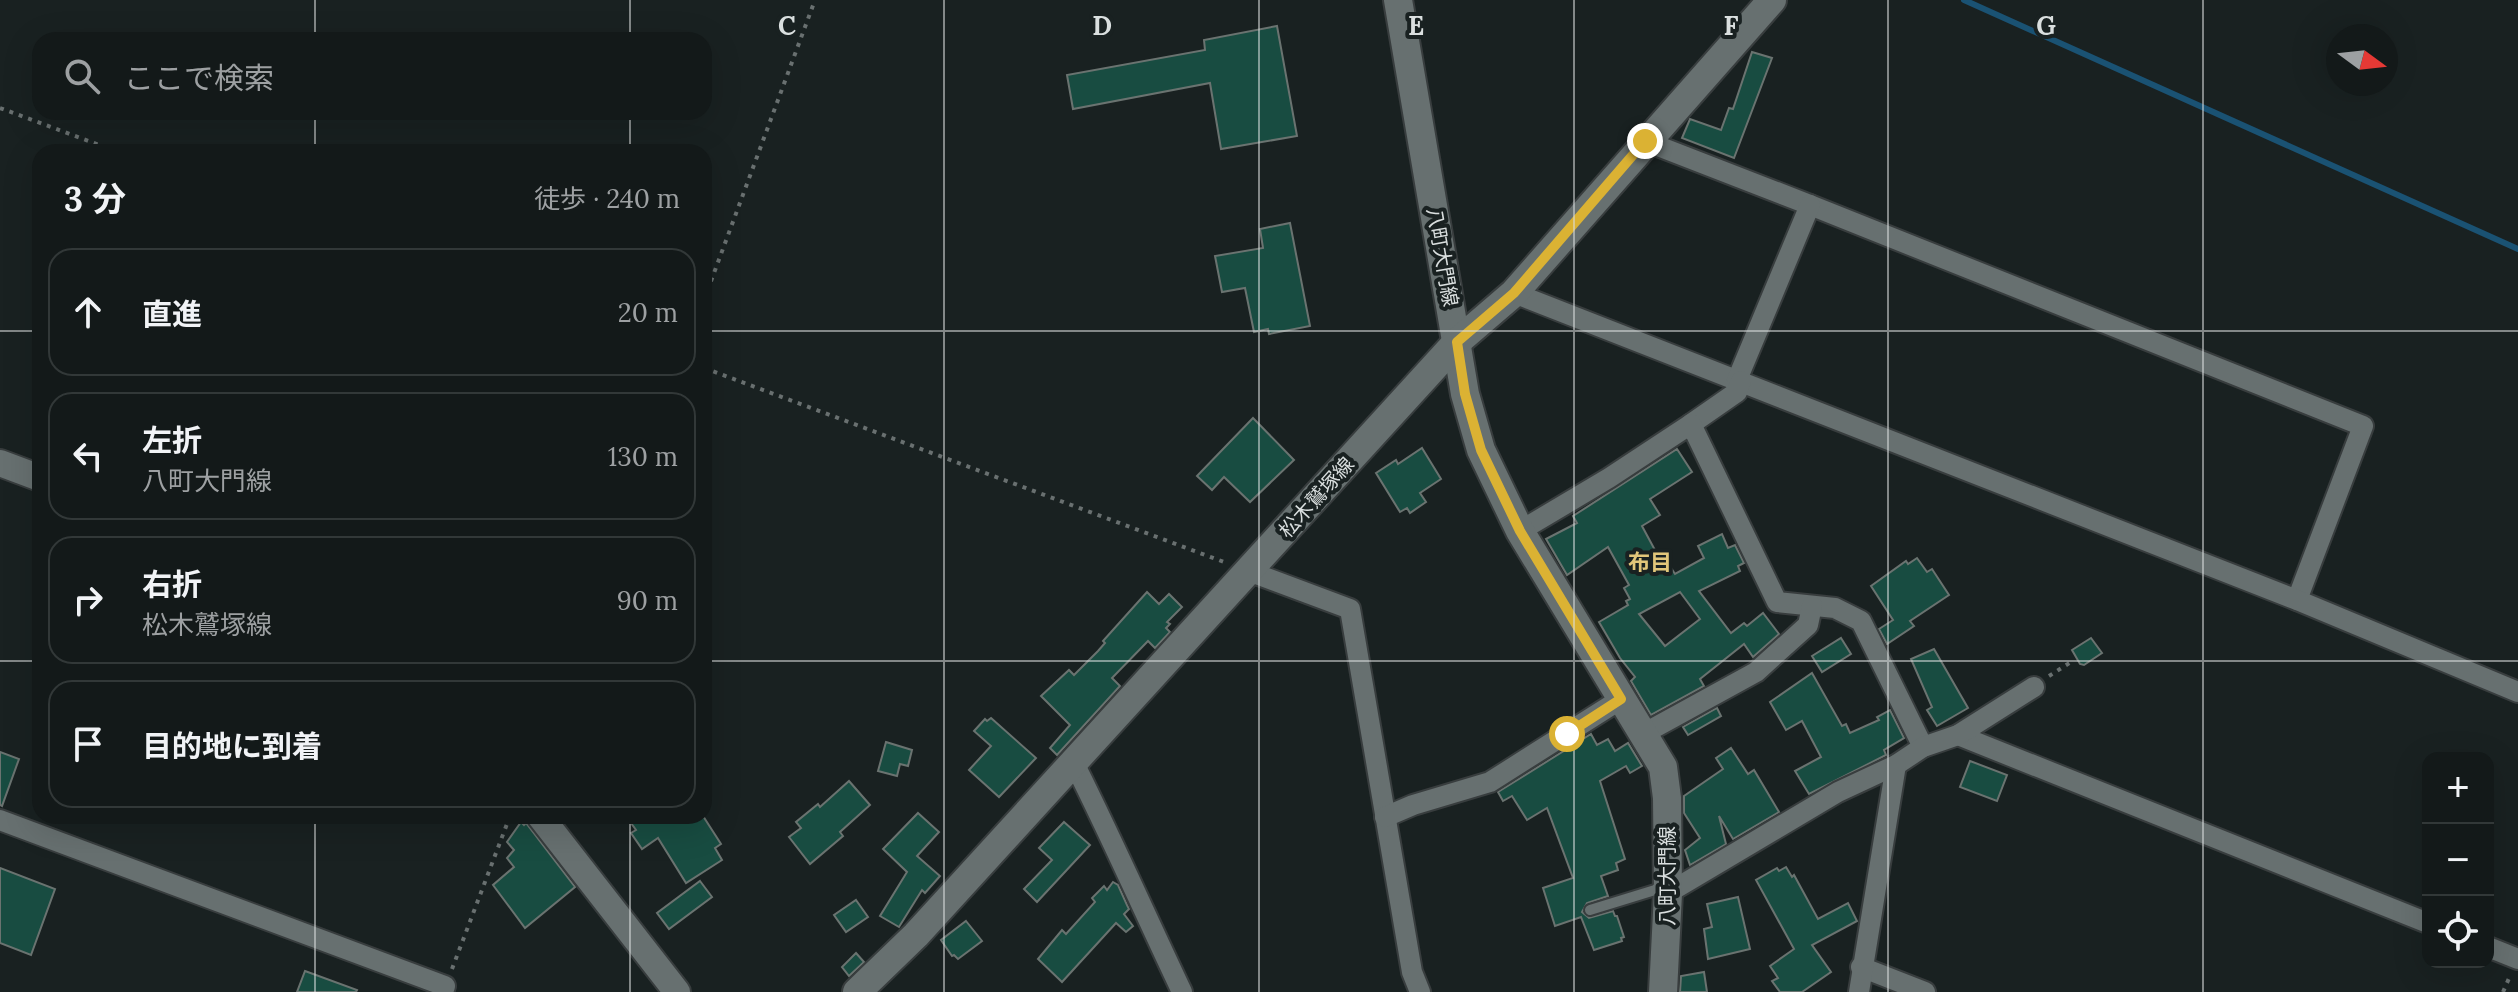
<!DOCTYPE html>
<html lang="ja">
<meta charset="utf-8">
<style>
:root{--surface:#131919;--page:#1c2222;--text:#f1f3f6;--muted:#9da0a2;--line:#323838}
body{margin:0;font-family:Lora,"Noto Sans JP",serif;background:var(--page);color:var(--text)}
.controls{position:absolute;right:24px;bottom:24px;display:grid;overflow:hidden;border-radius:16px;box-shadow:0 8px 32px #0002}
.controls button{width:72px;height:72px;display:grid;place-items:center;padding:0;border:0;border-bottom:2px solid var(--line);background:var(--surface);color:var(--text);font:40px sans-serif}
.compass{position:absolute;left:2326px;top:24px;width:72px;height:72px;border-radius:50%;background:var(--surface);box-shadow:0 8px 32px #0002;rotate:105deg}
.stop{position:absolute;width:24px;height:24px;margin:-18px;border:6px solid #dbb233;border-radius:50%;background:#fff}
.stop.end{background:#dbb233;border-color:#fff;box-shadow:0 2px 8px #0008}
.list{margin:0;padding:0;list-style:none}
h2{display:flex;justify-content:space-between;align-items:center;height:104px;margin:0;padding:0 32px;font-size:34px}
h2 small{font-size:26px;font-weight:400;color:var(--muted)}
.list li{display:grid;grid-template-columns:52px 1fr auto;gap:24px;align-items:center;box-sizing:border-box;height:128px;margin:0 16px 16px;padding:0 16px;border:2px solid var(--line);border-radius:24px}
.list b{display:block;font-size:30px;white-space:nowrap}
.list p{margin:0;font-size:26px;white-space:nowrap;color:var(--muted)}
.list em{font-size:26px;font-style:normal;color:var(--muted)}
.icon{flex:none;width:44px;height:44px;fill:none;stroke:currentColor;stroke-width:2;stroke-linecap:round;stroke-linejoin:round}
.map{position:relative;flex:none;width:2518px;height:992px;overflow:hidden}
.search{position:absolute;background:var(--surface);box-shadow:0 8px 32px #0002;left:32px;top:32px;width:680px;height:88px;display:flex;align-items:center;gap:20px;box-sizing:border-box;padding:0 28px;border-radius:24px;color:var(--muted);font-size:30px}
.panel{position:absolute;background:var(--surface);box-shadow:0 8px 32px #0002;left:32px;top:144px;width:680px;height:680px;border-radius:24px}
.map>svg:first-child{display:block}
</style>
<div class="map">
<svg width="2518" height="992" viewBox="0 0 2518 992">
<rect width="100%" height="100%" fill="#192121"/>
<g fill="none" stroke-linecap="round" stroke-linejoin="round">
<!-- stream -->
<polyline stroke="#1a5273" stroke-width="6" points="1964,0 2518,249"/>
</g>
<!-- building -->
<g fill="#184c41" stroke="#6a7370" stroke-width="2" fill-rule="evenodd">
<polygon points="1277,26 1297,136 1221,149 1210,83 1073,109 1067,75 1205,50 1204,40"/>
<polygon points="1752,52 1772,58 1734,158 1682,138 1690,119 1721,130 1729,108 1733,109"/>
<polygon points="1290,223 1310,326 1269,334 1268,329 1254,332 1245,288 1222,292 1215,256 1263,248 1260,229"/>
<polygon points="1253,418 1294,460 1250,502 1224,477 1212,490 1197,476"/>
<polygon points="1422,448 1441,479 1420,493 1426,502 1410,513 1407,508 1400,512 1376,473 1396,460 1398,464"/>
<path d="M 1677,449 L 1692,472 L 1650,499 L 1660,515 L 1642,526 L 1663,565 L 1668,563 L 1675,574 L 1704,558 L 1698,546 L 1722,534 L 1728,548 L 1735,545 L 1744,563 L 1738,566 L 1740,571 L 1699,591 L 1731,633 L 1744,623 L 1747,626 L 1763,613 L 1779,634 L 1753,657 L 1744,644 L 1700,679 L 1704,686 L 1651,715 L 1631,681 L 1635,677 L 1620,658 L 1599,622 L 1628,605 L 1626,601 L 1630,599 L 1624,588 L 1629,585 L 1608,547 L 1567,575 L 1546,539 L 1577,523 L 1573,516 ZM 1680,592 L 1700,619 L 1665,646 L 1639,614 Z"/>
<polygon points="1917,558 1927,572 1932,569 1949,595 1910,621 1914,626 1887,644 1879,629 1893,620 1871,586 1906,561 1908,564"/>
<polygon points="1147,592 1159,604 1169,594 1182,607 1167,622 1170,624 1166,628 1170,632 1155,648 1148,641 1112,678 1120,686 1057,755 1050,748 1070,725 1041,696 1069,670 1074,675 1098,651 1105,643 1103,641"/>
<polygon points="1841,638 1851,654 1822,672 1812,656"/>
<polygon points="2091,638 2102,653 2084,665 2080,664 2072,650"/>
<polygon points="1934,649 1968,708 1937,726 1927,710 1932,707 1911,659"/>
<polygon points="1812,673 1842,726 1846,724 1850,733 1879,720 1877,717 1890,710 1904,738 1884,750 1886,755 1809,794 1795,771 1821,757 1802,721 1786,730 1770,702"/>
<polygon points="1717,708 1721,716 1688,735 1683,727"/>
<polygon points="991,718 1036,758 999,797 969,770 991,746 974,731 985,719 987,721"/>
<polygon points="1591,734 1597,745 1608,739 1615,751 1628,743 1642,766 1630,773 1626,766 1600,781 1625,859 1616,863 1618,870 1601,876 1608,896 1587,903 1582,912 1589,918 1613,911 1615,916 1617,916 1624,937 1621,938 1622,941 1594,950 1581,917 1555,926 1543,888 1573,878 1547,808 1527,820 1512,796 1503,801 1498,792"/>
<polygon points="886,742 912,750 908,766 900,764 897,776 878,771"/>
<polygon points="1731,748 1748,774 1754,770 1779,812 1733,839 1719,816 1726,844 1690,865 1685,850 1700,838 1684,813 1684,796 1723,769 1716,758"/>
<polygon points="0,752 19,759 2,806 0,805"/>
<polygon points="1970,761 2007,775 1997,801 1960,787"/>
<polygon points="849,781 870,805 840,832 843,836 810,864 789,837 801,828 796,822 818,804 820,807"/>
<polygon points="918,813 939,832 917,856 940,876 925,893 922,890 899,927 880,916 907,872 883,849"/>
<polygon points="626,816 703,816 721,844 715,848 722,860 686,883 658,838 642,849 631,833 636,830"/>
<polygon points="521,822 524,825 526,823 575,887 525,928 493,885 514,867 507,858 514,850 507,842"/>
<polygon points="1064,822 1090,845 1037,902 1024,889 1052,860 1039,848"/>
<polygon points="1786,867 1792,877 1794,875 1818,919 1848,903 1857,921 1812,945 1831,972 1802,992 1780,992 1772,981 1778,978 1770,966 1794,949 1756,880 1777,868 1779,871"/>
<polygon points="0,868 55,889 31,955 0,943"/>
<polygon points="700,881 712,897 669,929 657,913"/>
<polygon points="1113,882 1118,885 1127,905 1129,909 1124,914 1133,926 1126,932 1116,923 1062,982 1038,959 1062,930 1066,934 1095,902 1092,898 1104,886 1107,890"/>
<polygon points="1738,897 1750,949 1708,959 1704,929 1712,927 1707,904"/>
<polygon points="856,900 868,917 846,932 834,915"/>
<polygon points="966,921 982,941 958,959 954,955 952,956 941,940"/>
<polygon points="856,953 864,962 849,976 842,967"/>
<polygon points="305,971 357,990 356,992 297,992"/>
<polygon points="1704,972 1707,992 1680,992 1681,976"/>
</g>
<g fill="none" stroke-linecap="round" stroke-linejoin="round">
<!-- service casing -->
<g stroke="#383d3e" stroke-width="14">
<polyline id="service" points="1590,910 1655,890 1662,884"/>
</g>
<!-- minor casing -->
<g stroke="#383d3e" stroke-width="24">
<g id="minor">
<polyline points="1645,141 1810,205 2363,426 2297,600"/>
<polyline points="1514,293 2297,600 2518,692"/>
<polyline points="1737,380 1810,205"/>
<polyline points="1691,424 1737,392 1741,381"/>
<polyline points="1520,531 1609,478 1691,424 1777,602 1835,608 1861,621 1923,747"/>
<polyline points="1248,571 1350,609 1412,972 1420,992"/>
<polyline points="1643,734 1756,672 1808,625 1812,606"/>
<polyline points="1958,735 2428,923"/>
<path d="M 1074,763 C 1112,839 1146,916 1182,992"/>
<polyline points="1385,817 1413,805 1490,782 1621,699"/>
<polyline points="0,820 445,986 443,992"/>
<polyline points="1668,893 1838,792 1896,765 1923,747 1958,735 2034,687"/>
<polyline points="2488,947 2518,959"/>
<polyline points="1861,967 1925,992"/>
<polyline points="1859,992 1896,765"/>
</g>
</g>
<!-- tertiary casing -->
<g stroke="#383d3e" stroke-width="30">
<g id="tertiary">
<polyline points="0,463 40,478"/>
<polyline points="540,816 677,992"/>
</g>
</g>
<!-- secondary casing -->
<g stroke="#383d3e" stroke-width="32">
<g id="secondary">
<polyline points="1398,0 1465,394 1481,450 1520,531 1663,767 1667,798 1668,893 1663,992"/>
<polyline points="857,992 916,935 1457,342 1514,293 1772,0"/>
</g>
</g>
<!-- path -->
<g stroke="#697070" stroke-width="4" stroke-dasharray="4 6" stroke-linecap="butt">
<polyline points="0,108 118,152"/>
<polyline points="704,300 815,0"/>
<polyline points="704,368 1224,562"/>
<polyline points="2049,676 2071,662"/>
<polyline points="452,969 510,816"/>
<polyline points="2503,992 2510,976"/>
</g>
<!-- service -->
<use href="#service" stroke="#677070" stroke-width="10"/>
<!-- minor -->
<use href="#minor" stroke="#677070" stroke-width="20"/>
<!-- tertiary -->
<use href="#tertiary" stroke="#677070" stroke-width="26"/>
<!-- secondary -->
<use href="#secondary" stroke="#677070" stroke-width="28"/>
</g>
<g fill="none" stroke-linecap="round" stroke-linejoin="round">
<!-- route -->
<polyline stroke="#dbb233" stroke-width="10" points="1567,734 1621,699 1520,531 1481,450 1465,394 1457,342 1514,293 1645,141"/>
</g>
<!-- grid -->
<path fill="none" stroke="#dadfdf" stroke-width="2" stroke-opacity="0.55" d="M 315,0 L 315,40M 630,0 L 630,40M 944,0 L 944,992M 1259,0 L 1259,992M 1574,0 L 1574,992M 1888,0 L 1888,992M 2203,0 L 2203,992M 315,112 L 315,152M 630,112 L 630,152M 0,331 L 40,331M 704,331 L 2518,331M 0,661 L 40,661M 704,661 L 2518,661M 315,816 L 315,992M 630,816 L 630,992"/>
<g text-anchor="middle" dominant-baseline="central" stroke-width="8" stroke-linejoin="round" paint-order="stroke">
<!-- street labels -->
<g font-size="20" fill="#dadfdf" stroke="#192121">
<text transform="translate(1443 257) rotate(80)">八町大門線</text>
<text transform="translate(1316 497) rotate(-48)">松木鷲塚線</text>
<text transform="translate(1666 876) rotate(-90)">八町大門線</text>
</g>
<!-- neighbourhood labels -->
<g font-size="22" font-weight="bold" fill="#e1c67a" stroke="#192121">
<text x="1650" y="562">布目</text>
</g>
</g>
<g font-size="26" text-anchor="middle" font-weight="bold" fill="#dadfdf" stroke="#192121" stroke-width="8" stroke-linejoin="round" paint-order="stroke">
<text x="787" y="35">C</text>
<text x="1102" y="35">D</text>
<text x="1416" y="35">E</text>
<text x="1731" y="35">F</text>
<text x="2046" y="35">G</text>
</g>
</svg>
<div class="controls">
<button>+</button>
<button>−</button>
<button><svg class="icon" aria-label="locate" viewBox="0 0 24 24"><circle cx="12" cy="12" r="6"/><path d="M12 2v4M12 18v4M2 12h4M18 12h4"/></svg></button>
</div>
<svg class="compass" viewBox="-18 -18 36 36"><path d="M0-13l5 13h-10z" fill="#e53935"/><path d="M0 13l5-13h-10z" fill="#9da0a2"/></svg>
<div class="stop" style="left:1567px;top:734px"></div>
<div class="stop end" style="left:1645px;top:141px"></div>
<div class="search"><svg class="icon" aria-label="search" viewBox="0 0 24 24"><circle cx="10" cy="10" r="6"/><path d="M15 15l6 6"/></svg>ここで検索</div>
<section class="panel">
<h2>3 分<small>徒歩 · 240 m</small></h2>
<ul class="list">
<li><svg class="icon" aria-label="ahead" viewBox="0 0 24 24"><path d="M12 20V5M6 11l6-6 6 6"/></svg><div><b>直進</b></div><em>20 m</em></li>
<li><svg class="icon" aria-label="left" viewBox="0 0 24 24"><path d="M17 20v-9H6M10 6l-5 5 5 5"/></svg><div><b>左折</b><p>八町大門線</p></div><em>130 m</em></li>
<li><svg class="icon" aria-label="right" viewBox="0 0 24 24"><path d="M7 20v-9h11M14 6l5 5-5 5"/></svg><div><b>右折</b><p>松木鷲塚線</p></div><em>90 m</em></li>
<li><svg class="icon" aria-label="arrive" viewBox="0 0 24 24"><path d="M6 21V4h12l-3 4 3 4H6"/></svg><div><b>目的地に到着</b></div></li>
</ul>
</section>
</div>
